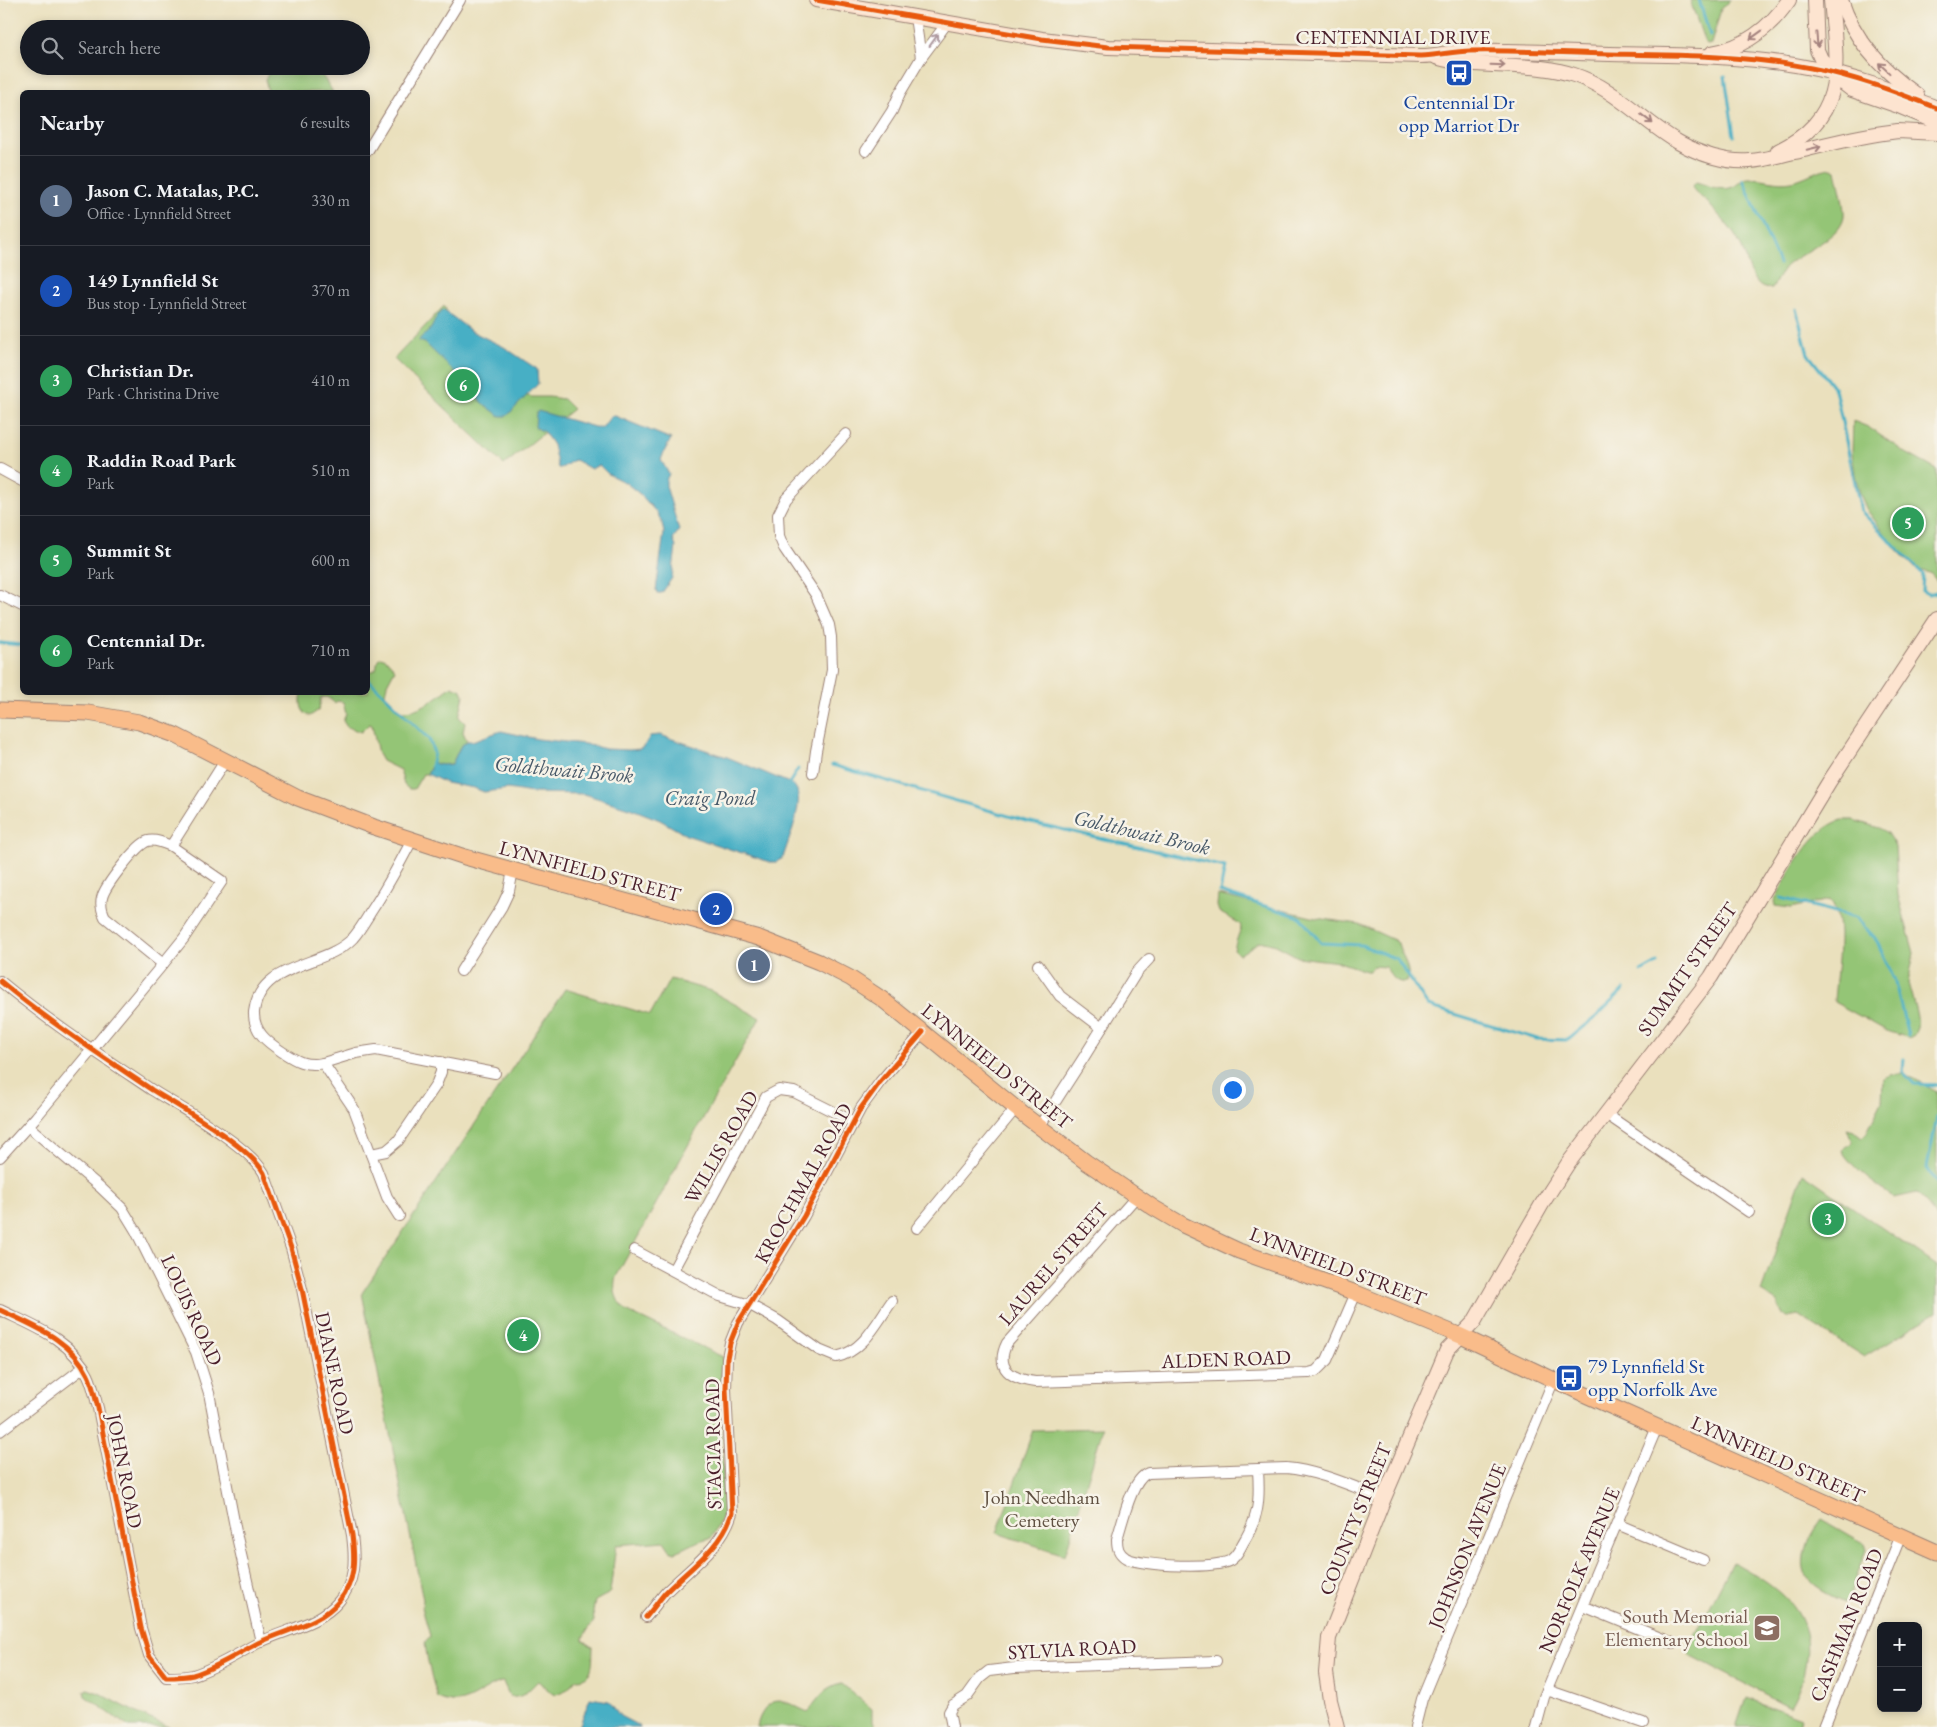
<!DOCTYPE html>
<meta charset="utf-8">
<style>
:root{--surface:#171b24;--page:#242831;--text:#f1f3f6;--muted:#9ea1a6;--line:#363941;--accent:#7c3aed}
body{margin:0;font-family:"EB Garamond",serif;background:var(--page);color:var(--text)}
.controls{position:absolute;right:15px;bottom:15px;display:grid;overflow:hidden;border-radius:8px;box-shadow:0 2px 8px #0003}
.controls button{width:45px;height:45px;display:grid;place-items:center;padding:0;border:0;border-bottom:1px solid var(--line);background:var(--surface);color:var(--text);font:25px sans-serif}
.you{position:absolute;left:1232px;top:1089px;width:18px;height:18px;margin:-12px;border:4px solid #fff;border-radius:50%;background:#1a73e8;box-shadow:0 0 0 8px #1a73e833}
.badge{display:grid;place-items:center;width:32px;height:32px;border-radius:50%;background:var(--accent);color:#fff;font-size:16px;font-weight:700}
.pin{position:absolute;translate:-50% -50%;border:2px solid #fff;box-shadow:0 1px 5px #0006}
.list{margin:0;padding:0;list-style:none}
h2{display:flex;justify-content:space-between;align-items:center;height:65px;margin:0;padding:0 20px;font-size:21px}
h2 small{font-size:16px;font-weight:400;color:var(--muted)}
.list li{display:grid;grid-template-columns:32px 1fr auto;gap:15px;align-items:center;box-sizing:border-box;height:90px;padding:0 20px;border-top:1px solid var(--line)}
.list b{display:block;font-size:19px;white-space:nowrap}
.list p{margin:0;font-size:16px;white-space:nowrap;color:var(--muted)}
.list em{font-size:16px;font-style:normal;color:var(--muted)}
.icon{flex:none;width:28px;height:28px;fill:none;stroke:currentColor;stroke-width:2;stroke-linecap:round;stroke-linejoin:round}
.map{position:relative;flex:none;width:1937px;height:1727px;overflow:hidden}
.search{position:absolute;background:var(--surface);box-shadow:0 2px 8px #0003;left:20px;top:20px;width:350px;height:55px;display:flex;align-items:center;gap:12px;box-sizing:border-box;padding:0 18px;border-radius:28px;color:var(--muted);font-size:19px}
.panel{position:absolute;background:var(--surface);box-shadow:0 2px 8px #0003;left:20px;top:90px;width:350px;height:605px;border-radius:8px}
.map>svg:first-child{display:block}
</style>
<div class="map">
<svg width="1937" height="1727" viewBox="0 0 1937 1727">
<rect width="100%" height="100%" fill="#f7f3e8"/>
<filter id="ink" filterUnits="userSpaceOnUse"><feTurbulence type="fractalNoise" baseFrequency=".02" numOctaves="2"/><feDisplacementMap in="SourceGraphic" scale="10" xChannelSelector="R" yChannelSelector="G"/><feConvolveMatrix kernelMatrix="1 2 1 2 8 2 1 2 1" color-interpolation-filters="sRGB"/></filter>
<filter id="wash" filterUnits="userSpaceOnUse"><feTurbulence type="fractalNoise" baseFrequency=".0096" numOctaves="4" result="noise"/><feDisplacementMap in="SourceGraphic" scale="20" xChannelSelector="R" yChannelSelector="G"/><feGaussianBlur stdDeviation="1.12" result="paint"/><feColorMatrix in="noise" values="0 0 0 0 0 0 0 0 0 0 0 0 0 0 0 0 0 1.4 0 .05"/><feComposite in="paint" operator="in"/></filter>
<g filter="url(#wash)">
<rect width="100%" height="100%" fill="#eae0bd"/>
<!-- green -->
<g fill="#94c576" stroke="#6f7250">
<polygon points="1690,0 1731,0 1721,9 1711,44 1707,45 1705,43"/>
<polygon points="273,66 278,66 291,73 291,66 316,66 333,92 268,92 265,79"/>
<path d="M 1832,168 L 1836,170 C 1838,181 1845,206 1844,216 C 1841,237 1802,252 1787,265 C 1781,270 1777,281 1772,288 C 1751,293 1748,259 1741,246 C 1733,229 1720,217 1708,203 C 1703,198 1695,193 1692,187 L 1696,182 C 1707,185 1721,192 1733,187 C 1739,184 1743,178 1749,178 C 1764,178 1776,184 1792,181 C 1806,178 1817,169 1832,168 Z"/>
<polygon points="444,306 454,325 516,393 532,397 549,397 563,399 573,409 504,465 394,359"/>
<polygon points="1853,421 1868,427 1906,453 1937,470 1937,581 1930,573 1916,569 1898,551 1867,510 1860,494 1855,475 1852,453"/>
<path d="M 381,657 L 386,659 L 395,669 L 387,684 L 385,694 L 402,711 C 420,712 439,696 452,686 L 462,690 L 464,695 L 459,717 L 465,723 L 463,732 L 467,741 L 460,747 L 452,764 L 442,765 L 433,763 L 427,774 L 423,774 L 414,789 L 409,789 L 404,785 L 400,770 L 382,761 L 378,754 L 372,725 L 369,724 L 361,732 L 347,727 L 343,721 L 346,714 L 343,702 L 337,701 L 335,703 L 327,697 L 321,697 L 319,710 L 310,716 C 300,713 300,702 302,693 L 368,692 L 368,671 L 373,671 L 376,669 L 378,659 Z"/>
<path d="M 1842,820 L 1853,820 L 1879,828 L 1887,833 L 1895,846 L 1898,895 L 1914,953 L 1908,983 L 1917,1016 L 1917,1028 L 1914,1035 L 1909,1038 L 1887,1031 L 1834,1002 C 1835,977 1847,919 1830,900 L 1790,908 L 1775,906 L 1774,901 C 1790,873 1810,829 1842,820 Z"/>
<path d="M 1218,895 L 1316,918 L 1359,924 L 1394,940 L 1398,943 C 1401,956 1412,968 1407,982 C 1394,984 1392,975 1385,967 L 1373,966 L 1369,971 L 1366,971 L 1339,962 L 1298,957 L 1276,945 L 1260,941 L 1239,955 L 1234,950 C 1241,919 1250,930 1219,912 L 1217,906 Z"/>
<path d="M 670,979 L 711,991 L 760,1018 L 697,1129 L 616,1277 C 612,1291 617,1303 628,1312 L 723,1357 L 719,1403 L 725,1506 L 721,1520 L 711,1538 C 698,1539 688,1548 675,1552 L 670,1550 L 664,1541 L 616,1545 L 610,1592 L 608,1594 L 595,1601 L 593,1612 L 594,1621 L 583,1637 L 583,1640 L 593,1647 C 592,1662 595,1679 576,1679 L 568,1689 L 554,1695 L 538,1681 C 529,1689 524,1699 510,1697 L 503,1682 L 501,1682 C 478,1690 464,1711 438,1698 C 432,1681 427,1660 425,1643 L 430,1636 L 422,1607 L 423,1600 L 362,1293 L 565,989 L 650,1015 Z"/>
<path d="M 1903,1073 L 1937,1091 L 1937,1220 L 1927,1203 L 1917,1193 L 1894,1198 C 1875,1184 1855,1171 1842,1151 L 1844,1147 L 1851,1144 L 1853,1141 L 1847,1129 L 1854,1131 L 1862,1137 L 1866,1134 L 1882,1102 L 1883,1078 L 1890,1075 Z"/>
<polygon points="1803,1173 1937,1266 1937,1312 1864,1357 1798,1315 1788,1317 1782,1314 1777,1302 1761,1292"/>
<polygon points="1103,1428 1065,1555 997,1533 1033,1430"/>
<path d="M 1822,1519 L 1865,1544 L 1867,1551 L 1846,1603 C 1836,1598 1824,1593 1815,1586 C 1792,1567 1808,1538 1822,1519 Z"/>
<path d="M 1732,1562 C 1772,1584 1813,1608 1806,1660 C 1804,1677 1799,1692 1790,1707 L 1691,1656 L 1688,1647 Z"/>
<path d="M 842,1684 L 872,1709 L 872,1722 L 875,1727 L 757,1727 C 758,1720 761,1714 765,1709 C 777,1692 794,1707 808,1712 C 818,1699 824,1687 842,1684 Z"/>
<polygon points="88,1689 99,1693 139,1714 169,1727 129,1727 85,1696 84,1691"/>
<polygon points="1747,1698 1801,1718 1798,1727 1737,1727"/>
</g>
<!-- water -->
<g fill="#46afc5" stroke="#486778">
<path d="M 444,310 L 471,331 L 504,347 L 537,369 L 538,384 L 507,416 L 500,416 L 482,403 L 470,387 L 425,343 L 419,341 C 421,336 423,336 427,333 C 435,326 435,313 444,310 Z"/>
<path d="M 538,411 L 598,428 L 602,428 L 611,416 L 615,416 L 671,439 L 664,452 L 661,460 L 669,474 L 666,480 L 666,486 L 679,530 L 673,539 L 676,547 L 672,578 L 662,593 L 657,593 L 656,590 L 664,533 L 662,523 L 657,513 L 641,495 L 626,483 L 608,474 L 599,465 L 591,469 L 575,460 C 568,462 564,469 558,468 L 553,445 L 544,432 L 535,427 L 536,414 Z"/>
<path d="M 501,731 L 538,739 L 585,744 L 606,749 L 629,750 L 640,749 L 644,746 L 650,736 L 660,735 L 727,757 L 792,784 C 809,794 787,843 783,858 L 776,862 L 770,862 L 686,835 L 660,820 L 632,809 L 584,794 L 532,793 L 508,789 L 484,792 L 474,788 L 446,783 L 427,774 L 433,763 L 442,765 L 452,764 L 460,747 L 467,741 L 472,741 Z"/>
<polygon points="590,1698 609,1701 620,1716 641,1727 579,1727"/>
</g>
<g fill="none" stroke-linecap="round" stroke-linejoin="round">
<!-- stream -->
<g stroke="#46afc5" stroke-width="3">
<polyline points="1699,0 1710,35"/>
<polyline points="1725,76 1734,136"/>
<polyline points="1743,180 1779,264"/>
<polyline points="1796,309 1808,354 1835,389 1861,511 1923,574 1922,591 1928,594 1937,592"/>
<polyline points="0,643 22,645"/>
<polyline points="368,679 429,739 434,753 431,766 433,767"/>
<polyline points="832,765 1026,821 1225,867 1220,892 1300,917 1321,943 1361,945 1397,959 1428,1006 1537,1039 1568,1040 1596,1017 1624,989"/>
<polyline points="788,785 798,769"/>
<polyline points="1781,898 1855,917 1875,938 1894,978 1908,1035"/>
<polyline points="1641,972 1657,963"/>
<polyline points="1904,1059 1903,1072 1914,1084 1937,1085"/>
<polyline points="1937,1117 1927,1168 1937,1183"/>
</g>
</g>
</g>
<g filter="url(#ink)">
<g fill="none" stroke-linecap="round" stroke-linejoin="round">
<!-- street casing -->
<g stroke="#9a8074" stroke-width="12">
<g id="street">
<polyline points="915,17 921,58"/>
<polyline points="368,150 460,0"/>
<polyline points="866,151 892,111 900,93 921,58 947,23"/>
<polyline points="0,469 22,481"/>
<polyline points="0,595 22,606"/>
<polyline points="813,773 816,751 832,670 831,637 829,625 816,595 784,548 779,536 778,515 786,499 846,434"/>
<path d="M 171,846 C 164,843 155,839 148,841 C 137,844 104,887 102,898 C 100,905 102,911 105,917 L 163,964 L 184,938 L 222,881 L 171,846 L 225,761"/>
<polyline points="1038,965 1060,996 1102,1028"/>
<polyline points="461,971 502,906 509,891 513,870"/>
<path d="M 0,981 C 48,1021 100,1055 152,1090 C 181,1108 248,1145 264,1173 L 291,1248 L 302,1289 L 352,1535 C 355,1559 356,1581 339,1601 C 319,1625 286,1629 258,1643 C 237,1654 216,1668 193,1675 C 184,1677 176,1677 166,1677 L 149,1655 L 141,1628 L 98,1408 C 95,1397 93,1385 88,1375 C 71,1339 33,1326 0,1310"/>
<polyline points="323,1063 356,1053 376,1050 495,1073"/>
<polyline points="1606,1114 1749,1212"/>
<polyline points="28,1126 100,1187 122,1208 136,1231 196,1352 209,1393 237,1537 261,1642"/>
<polyline points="1039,1127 1084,1057 1136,973 1149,959"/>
<polyline points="371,1154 386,1151 398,1141 436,1085 441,1072 441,1062"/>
<polyline points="0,1157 36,1117 163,964"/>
<path d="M 1136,1197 L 1007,1343 C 994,1369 1012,1379 1035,1382 L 1309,1373 L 1316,1371 L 1327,1360 L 1356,1293"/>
<path d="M 399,1216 L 387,1197 L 354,1109 L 323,1063 C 305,1067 295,1060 281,1051 C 267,1042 253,1031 254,1012 C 260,961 325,968 353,938 C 360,930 365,921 370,913 C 386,889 399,865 412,840"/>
<polyline points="917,1228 1016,1108"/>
<path d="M 634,1250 L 720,1296 L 750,1305 L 777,1320 L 819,1350 L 836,1357 C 863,1352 877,1322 892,1301"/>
<polyline points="673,1270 766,1097 779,1090 794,1092 854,1122"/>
<polyline points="0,1431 84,1367"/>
<path d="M 1258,1470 C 1260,1500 1259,1517 1243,1543 C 1240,1549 1237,1555 1232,1559 C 1221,1570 1140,1566 1126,1558 C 1118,1553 1117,1547 1117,1539 C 1123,1521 1131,1480 1148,1473 L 1286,1468 C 1320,1471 1353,1487 1384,1498"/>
<polyline points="1617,1524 1703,1560"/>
<polyline points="1583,1606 1673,1643"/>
<path d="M 646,1617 C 653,1609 659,1600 666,1592 C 690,1568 722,1547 732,1513 L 726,1389 L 727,1358 L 730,1343 L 738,1323 L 804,1216 L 861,1108 L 880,1082 L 923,1032"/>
<polyline points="1547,1690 1643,1723"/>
<polyline points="952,1727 949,1712 953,1705 967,1696 980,1678 989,1671 1014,1668 1216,1661"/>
<polyline points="1415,1727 1422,1699 1554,1379"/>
<polyline points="1536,1727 1544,1697 1657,1427"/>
<polyline points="1824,1727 1901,1535"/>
</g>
</g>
<!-- secondary casing -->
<g stroke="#9a8074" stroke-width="16">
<g id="secondary">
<path d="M 816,0 L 1042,39 L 1108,47 L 1421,56 C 1437,56 1453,51 1470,51 C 1516,50 1563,53 1610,54 C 1676,55 1745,55 1811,68 C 1854,76 1896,92 1937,108"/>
<polyline points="1815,0 1817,50 1821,59 1843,83 1852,90 1901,107 1937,122"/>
<path d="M 1841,0 C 1854,41 1883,71 1917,95"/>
<path d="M 1712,53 C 1746,47 1770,28 1789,0"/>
<path d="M 1436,57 C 1481,71 1529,60 1574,75 C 1615,88 1642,121 1678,142 C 1699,154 1726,163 1750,161 C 1765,160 1780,155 1795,152 C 1824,145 1854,137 1883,133 L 1898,131 L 1937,133"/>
<path d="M 1778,151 C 1848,116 1837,66 1831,0"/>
<polyline points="1337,1727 1330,1700 1326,1673 1329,1638 1384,1498 1447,1350 1474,1322 1542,1204 1569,1162 1711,977 1829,782 1937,619"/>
</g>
</g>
<!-- primary casing -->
<g stroke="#9a8074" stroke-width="17">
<polyline id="primary" points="0,710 88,713 139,722 175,735 298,798 374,827 465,857 759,938 819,962 850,978 882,999 1024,1115 1086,1162 1154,1208 1183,1225 1239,1251 1356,1293 1461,1336 1588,1396 1937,1552"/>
</g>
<!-- street -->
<use href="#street" stroke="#fff" stroke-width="10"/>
<!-- secondary -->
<use href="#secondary" stroke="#fde4d0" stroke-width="14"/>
<!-- primary -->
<use href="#primary" stroke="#f9bc8a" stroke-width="15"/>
<!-- cycleway casing -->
<g stroke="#f7f3e8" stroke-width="8">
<g id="cycleway">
<path d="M 816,0 L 1042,39 L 1108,47 L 1421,56 C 1437,56 1453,51 1470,51 C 1516,50 1563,53 1610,54 C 1676,55 1745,55 1811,68 C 1854,76 1896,92 1937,108"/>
<path d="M 0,981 C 48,1021 100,1055 152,1090 C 181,1108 248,1145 264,1173 L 291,1248 L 302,1289 L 352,1535 C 355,1559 356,1581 339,1601 C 319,1625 286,1629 258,1643 C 237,1654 216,1668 193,1675 C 184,1677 176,1677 166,1677 L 149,1655 L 141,1628 L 98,1408 C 95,1397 93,1385 88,1375 C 71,1339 33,1326 0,1310"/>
<path d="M 646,1617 C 653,1609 659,1600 666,1592 C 690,1568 722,1547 732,1513 L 726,1389 L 727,1358 L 730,1343 L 738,1323 L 804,1216 L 861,1108 L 880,1082 L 923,1032"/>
</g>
</g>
<!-- cycleway -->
<use href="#cycleway" stroke="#e8590c" stroke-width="5"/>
</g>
<!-- one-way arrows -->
<defs><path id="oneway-shaft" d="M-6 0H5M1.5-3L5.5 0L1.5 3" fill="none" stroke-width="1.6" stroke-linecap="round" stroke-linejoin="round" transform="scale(1.25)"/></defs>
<g stroke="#a4827e">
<use href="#oneway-shaft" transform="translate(1756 35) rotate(144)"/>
<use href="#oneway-shaft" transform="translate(1817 40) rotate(85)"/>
<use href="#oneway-shaft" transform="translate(1498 65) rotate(2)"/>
<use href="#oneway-shaft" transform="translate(1884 68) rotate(-137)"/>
<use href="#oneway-shaft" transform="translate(1647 119) rotate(38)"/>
<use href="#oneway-shaft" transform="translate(1814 148) rotate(-13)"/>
</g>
<use stroke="#ae9aa0" href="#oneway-shaft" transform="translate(934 40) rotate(-54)"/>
</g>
<!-- icons -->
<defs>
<g id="bus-square" transform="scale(1.4375)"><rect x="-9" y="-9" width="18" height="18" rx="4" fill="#1a4fb4" stroke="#f7f3e8"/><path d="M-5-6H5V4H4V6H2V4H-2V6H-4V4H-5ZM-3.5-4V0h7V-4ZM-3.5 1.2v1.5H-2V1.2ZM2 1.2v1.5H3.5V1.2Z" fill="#fff"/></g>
<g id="school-square" transform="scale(1.4375)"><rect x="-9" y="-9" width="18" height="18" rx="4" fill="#8d6e63" stroke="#f7f3e8"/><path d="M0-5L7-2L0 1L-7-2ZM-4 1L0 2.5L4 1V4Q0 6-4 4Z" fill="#fff"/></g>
</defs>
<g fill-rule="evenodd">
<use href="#bus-square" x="1459" y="73"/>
<use href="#bus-square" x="1569" y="1378"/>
<use href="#school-square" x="1767" y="1628"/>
</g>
<g text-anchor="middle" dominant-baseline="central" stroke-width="5" stroke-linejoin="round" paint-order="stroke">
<!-- street labels -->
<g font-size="20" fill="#4a1f2b" stroke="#f7f3e8">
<text x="1393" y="37">CENTENNIAL DRIVE</text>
<text transform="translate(590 871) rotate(15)">LYNNFIELD STREET</text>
<text transform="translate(1687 969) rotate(-55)">SUMMIT STREET</text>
<text transform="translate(997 1066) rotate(39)">LYNNFIELD STREET</text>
<text transform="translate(721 1147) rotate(-60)">WILLIS ROAD</text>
<text transform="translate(803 1183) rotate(-61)">KROCHMAL ROAD</text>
<text transform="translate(1053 1264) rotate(-49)">LAUREL STREET</text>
<text transform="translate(1338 1266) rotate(21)">LYNNFIELD STREET</text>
<text transform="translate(192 1310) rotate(65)">LOUIS ROAD</text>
<text transform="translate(1226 1359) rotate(-2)">ALDEN ROAD</text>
<text transform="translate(335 1373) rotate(78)">DIANE ROAD</text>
<text transform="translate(713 1444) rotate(-91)">STACIA ROAD</text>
<text transform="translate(1778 1459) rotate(24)">LYNNFIELD STREET</text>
<text transform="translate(125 1471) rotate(79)">JOHN ROAD</text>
<text transform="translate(1355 1519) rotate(-68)">COUNTY STREET</text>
<text transform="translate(1467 1546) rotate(-68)">JOHNSON AVENUE</text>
<text transform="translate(1579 1570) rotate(-67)">NORFOLK AVENUE</text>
<text transform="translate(1846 1625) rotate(-68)">CASHMAN ROAD</text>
<text transform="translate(1072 1649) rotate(-3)">SYLVIA ROAD</text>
</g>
<!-- transit labels -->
<g font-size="20" fill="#164399" stroke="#f7f3e8">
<text x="1459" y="102">Centennial Dr<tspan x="1459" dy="23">opp Marriot Dr</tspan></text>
<text x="1588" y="1366" text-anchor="start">79 Lynnfield St<tspan x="1588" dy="23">opp Norfolk Ave</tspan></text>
</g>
<!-- park labels -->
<g font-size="20" fill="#605142" stroke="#f7f3e8">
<text x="1042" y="1497">John Needham<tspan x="1042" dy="23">Cemetery</tspan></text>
</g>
<!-- education labels -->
<g font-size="20" fill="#785e54" stroke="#f7f3e8" text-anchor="end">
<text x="1748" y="1616">South Memorial<tspan x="1748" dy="23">Elementary School</tspan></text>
</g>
<!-- water labels -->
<g font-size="21" font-style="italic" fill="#485969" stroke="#f7f3e8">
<text transform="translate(564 769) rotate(5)">Goldthwait Brook</text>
<text x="710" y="797">Craig Pond</text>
<text transform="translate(1142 832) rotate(13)">Goldthwait Brook</text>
</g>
</g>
</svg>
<div class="controls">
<button>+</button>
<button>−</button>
</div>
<div class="you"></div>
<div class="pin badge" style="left:754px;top:965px;background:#5c6f8a">1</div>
<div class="pin badge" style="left:716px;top:909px;background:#1a4fb4">2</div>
<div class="pin badge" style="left:1828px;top:1219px;background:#2e9e5b">3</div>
<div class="pin badge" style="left:523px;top:1335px;background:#2e9e5b">4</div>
<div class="pin badge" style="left:1908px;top:523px;background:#2e9e5b">5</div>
<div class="pin badge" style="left:463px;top:385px;background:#2e9e5b">6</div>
<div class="search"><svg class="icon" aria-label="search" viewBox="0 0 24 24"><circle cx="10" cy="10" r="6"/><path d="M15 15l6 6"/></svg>Search here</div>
<section class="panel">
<h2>Nearby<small>6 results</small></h2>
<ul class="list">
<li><span class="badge" style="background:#5c6f8a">1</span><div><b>Jason C. Matalas, P.C.</b><p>Office · Lynnfield Street</p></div><em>330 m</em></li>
<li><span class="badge" style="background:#1a4fb4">2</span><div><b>149 Lynnfield St</b><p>Bus stop · Lynnfield Street</p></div><em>370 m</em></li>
<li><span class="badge" style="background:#2e9e5b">3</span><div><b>Christian Dr.</b><p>Park · Christina Drive</p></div><em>410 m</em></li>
<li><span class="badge" style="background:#2e9e5b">4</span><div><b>Raddin Road Park</b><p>Park</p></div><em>510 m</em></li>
<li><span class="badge" style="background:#2e9e5b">5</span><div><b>Summit St</b><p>Park</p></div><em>600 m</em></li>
<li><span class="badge" style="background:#2e9e5b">6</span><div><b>Centennial Dr.</b><p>Park</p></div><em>710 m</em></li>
</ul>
</section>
</div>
